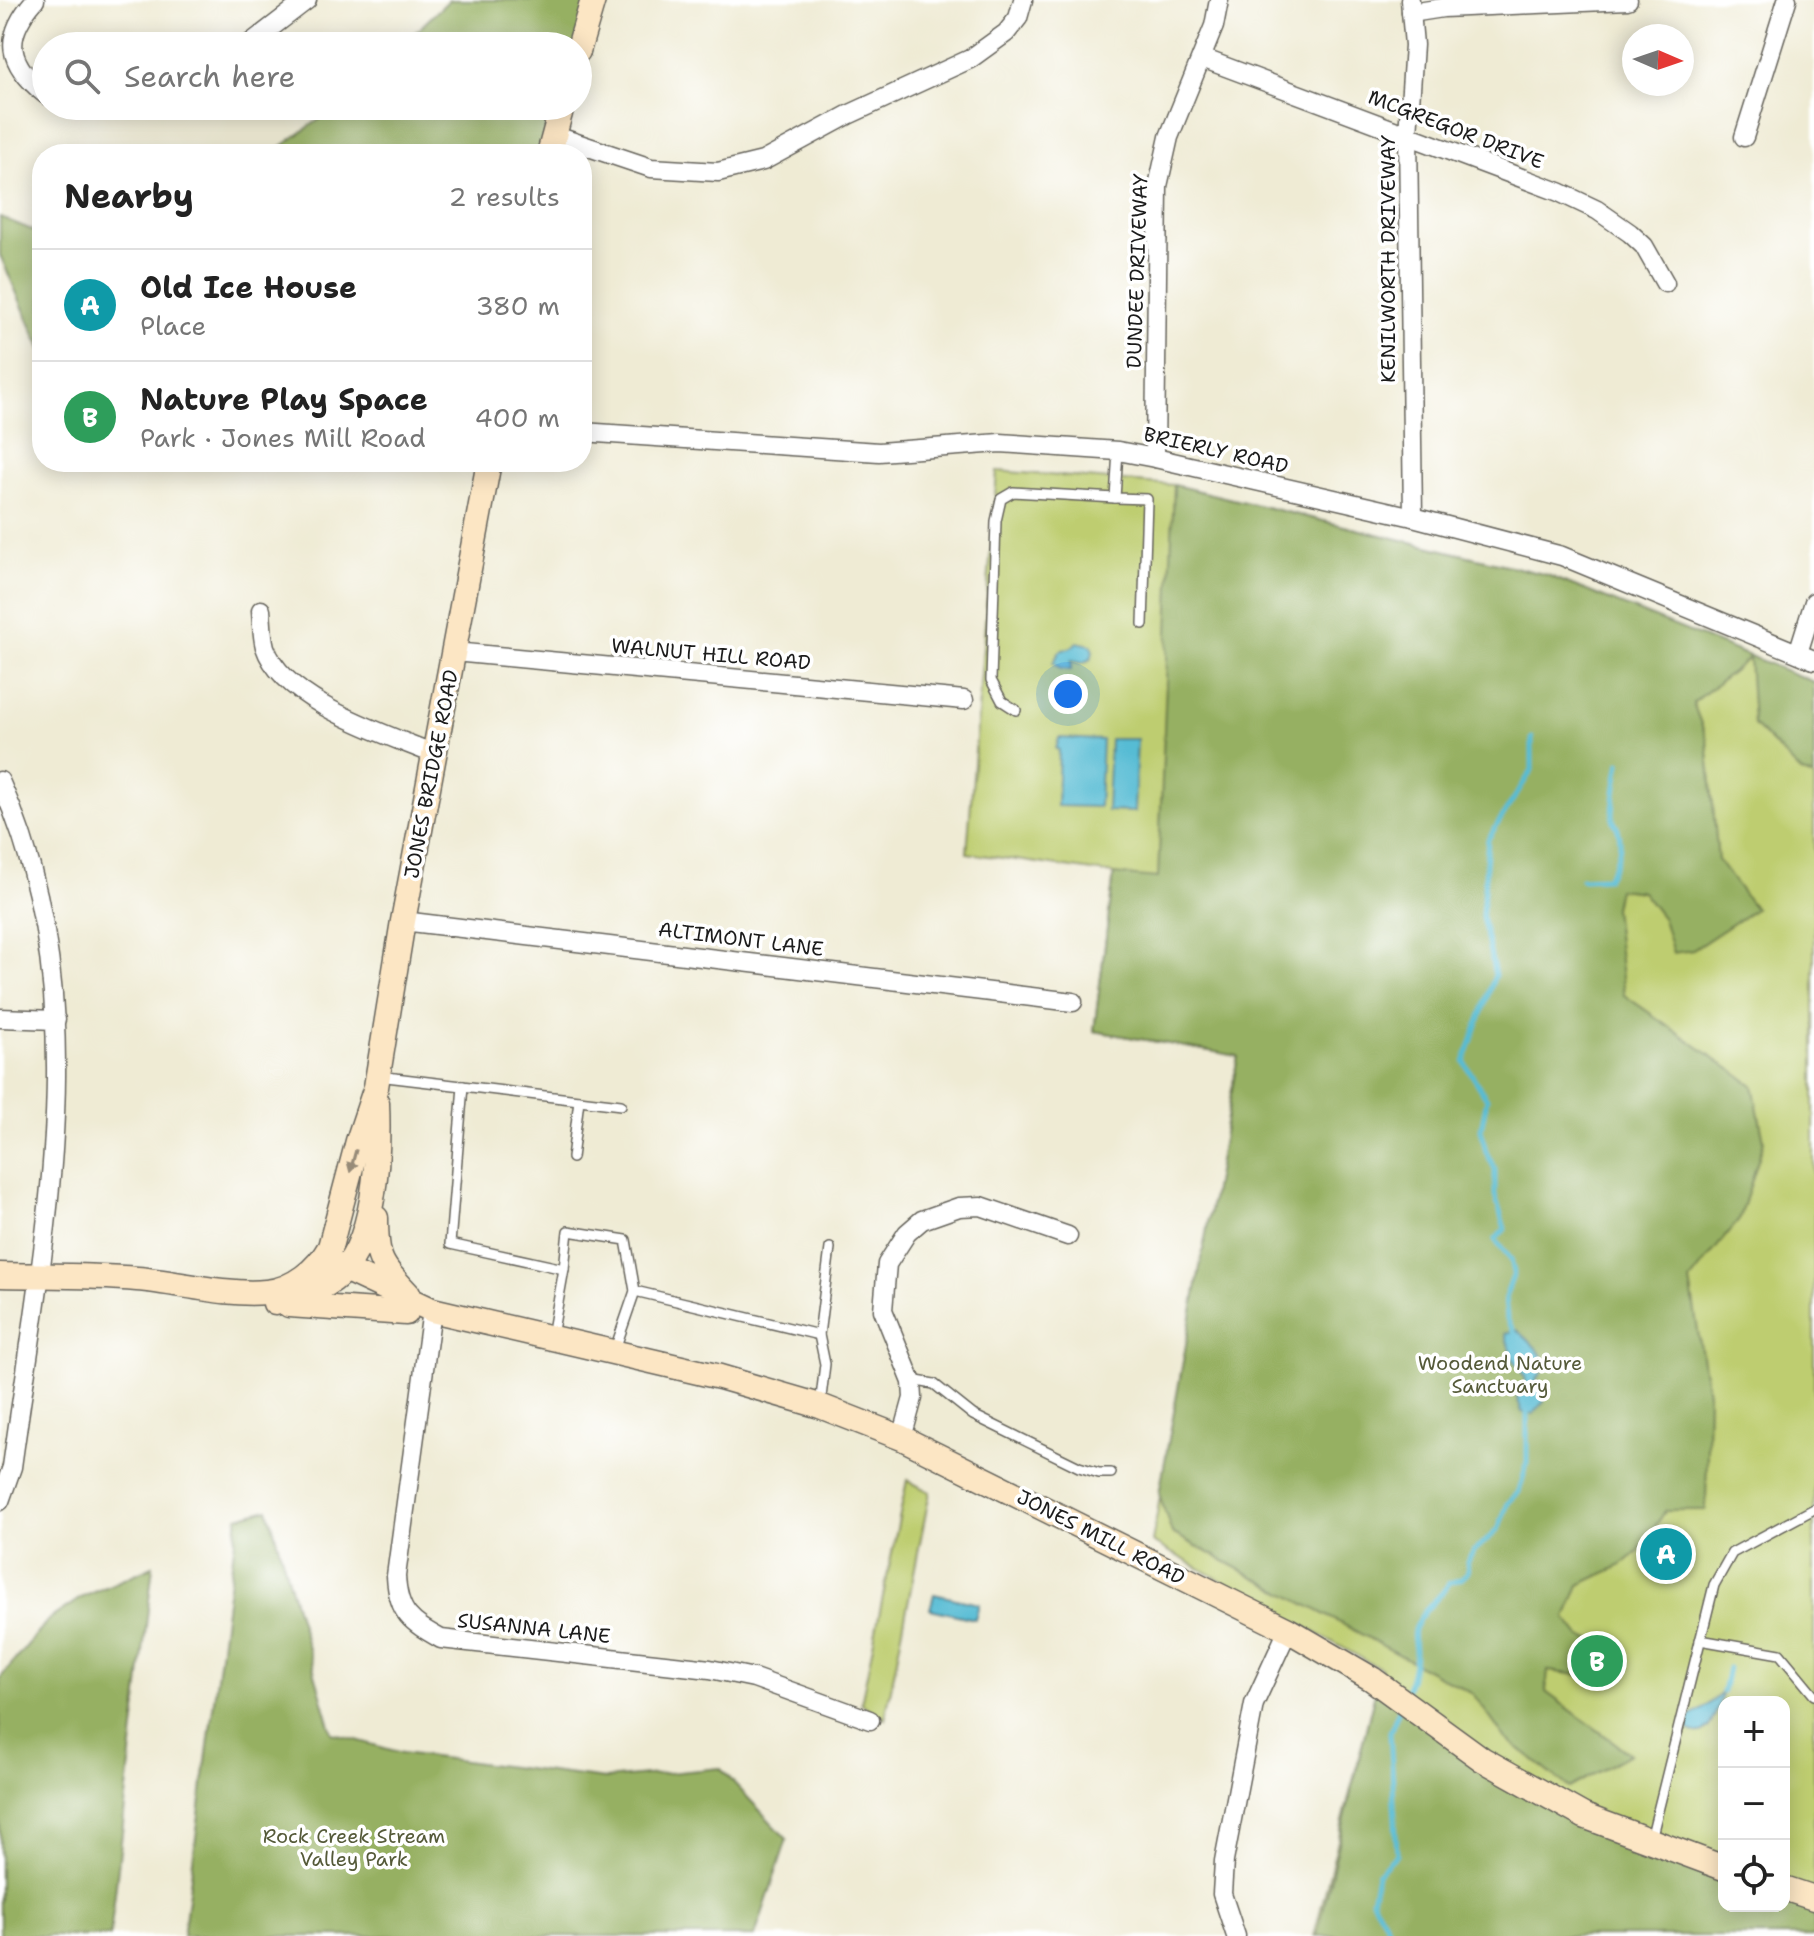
<!DOCTYPE html>
<meta charset="utf-8">
<style>
:root{--surface:#fff;--page:#f6f6f6;--text:#222;--muted:#767676;--line:#e0e0e0;--accent:#b45309}
body{margin:0;font-family:"Shantell Sans",sans-serif;background:var(--page);color:var(--text)}
.controls{position:absolute;right:24px;bottom:24px;display:grid;overflow:hidden;border-radius:16px;box-shadow:0 4px 20px #0003}
.controls button{width:72px;height:72px;display:grid;place-items:center;padding:0;border:0;border-bottom:2px solid var(--line);background:var(--surface);color:var(--text);font:40px sans-serif}
.compass{position:absolute;left:1622px;top:24px;width:72px;height:72px;border-radius:50%;background:var(--surface);box-shadow:0 4px 20px #0003;rotate:92deg}
.you{position:absolute;left:1068px;top:694px;width:28px;height:28px;margin:-20px;border:6px solid #fff;border-radius:50%;background:#1a73e8;box-shadow:0 0 0 12px #1a73e833}
.badge{display:grid;place-items:center;width:52px;height:52px;border-radius:50%;background:var(--accent);color:#fff;font-size:26px;font-weight:700}
.pin{position:absolute;translate:-50% -50%;border:4px solid #fff;box-shadow:0 2px 8px #0006}
.list{margin:0;padding:0;list-style:none}
h2{display:flex;justify-content:space-between;align-items:center;height:104px;margin:0;padding:0 32px;font-size:34px}
h2 small{font-size:26px;font-weight:400;color:var(--muted)}
.list li{display:grid;grid-template-columns:52px 1fr auto;gap:24px;align-items:center;box-sizing:border-box;height:112px;padding:0 32px;border-top:2px solid var(--line)}
.list b{display:block;font-size:30px;white-space:nowrap}
.list p{margin:0;font-size:26px;white-space:nowrap;color:var(--muted)}
.list em{font-size:26px;font-style:normal;color:var(--muted)}
.icon{flex:none;width:44px;height:44px;fill:none;stroke:currentColor;stroke-width:2;stroke-linecap:round;stroke-linejoin:round}
.map{position:relative;flex:none;width:1814px;height:1936px;overflow:hidden}
.search{position:absolute;background:var(--surface);box-shadow:0 4px 20px #0003;left:32px;top:32px;width:560px;height:88px;display:flex;align-items:center;gap:20px;box-sizing:border-box;padding:0 28px;border-radius:44px;color:var(--muted);font-size:30px}
.panel{position:absolute;background:var(--surface);box-shadow:0 4px 20px #0003;left:32px;top:144px;width:560px;height:328px;border-radius:32px}
.map>svg:first-child{display:block}
</style>
<div class="map">
<svg width="1814" height="1936" viewBox="0 0 1814 1936">
<rect width="100%" height="100%" fill="#fff"/>
<filter id="ink" filterUnits="userSpaceOnUse"><feTurbulence type="fractalNoise" baseFrequency=".0125" numOctaves="2"/><feDisplacementMap in="SourceGraphic" scale="16" xChannelSelector="R" yChannelSelector="G"/><feConvolveMatrix kernelMatrix="1 2 1 2 8 2 1 2 1" color-interpolation-filters="sRGB"/></filter>
<filter id="wash" filterUnits="userSpaceOnUse"><feTurbulence type="fractalNoise" baseFrequency=".006" numOctaves="4" result="noise"/><feDisplacementMap in="SourceGraphic" scale="32" xChannelSelector="R" yChannelSelector="G"/><feGaussianBlur stdDeviation="1.8" result="paint"/><feColorMatrix in="noise" values="0 0 0 0 0 0 0 0 0 0 0 0 0 0 0 0 0 1.4 0 .05"/><feComposite in="paint" operator="in"/></filter>
<g filter="url(#wash)">
<rect width="100%" height="100%" fill="#efebd4"/>
<!-- green -->
<g fill="#becd6f" stroke="#6d7446" stroke-width="2" fill-rule="evenodd">
<path d="M 997,471 L 1174,485 L 1547,575 L 1814,682 L 1814,1936 L 1314,1936 L 1381,1669 L 1152,1542 L 1238,1056 L 1094,1031 L 1114,874 L 967,853 ZM 1724,1702 L 1784,1702 L 1784,1906 L 1724,1906 Z"/>
<polygon points="907,1480 930,1492 885,1719 861,1703"/>
</g>
<!-- forest -->
<g fill="#96b062" stroke="#59663f" stroke-width="2">
<polygon points="449,0 593,0 578,46 401,46"/>
<polygon points="338,106 562,106 549,154 271,154"/>
<polygon points="0,217 42,234 42,351 0,255"/>
<polygon points="1174,485 1547,575 1814,682 1814,777 1802,773 1753,724 1749,658 1693,703 1707,739 1718,860 1755,909 1693,950 1673,953 1663,919 1642,892 1618,889 1614,908 1624,995 1753,1085 1764,1141 1740,1218 1690,1281 1708,1393 1706,1510 1666,1510 1639,1551 1622,1565 1579,1585 1566,1618 1581,1637 1594,1640 1608,1662 1593,1677 1548,1671 1546,1692 1630,1754 1569,1788 1504,1737 1473,1694 1172,1533 1159,1494 1238,1056 1094,1031 1114,874 1158,878"/>
<polygon points="268,1509 332,1733 402,1753 605,1779 720,1768 787,1839 755,1936 183,1936 238,1517"/>
<polygon points="153,1566 110,1936 0,1936 0,1678 48,1620 81,1598"/>
<polygon points="1375,1692 1578,1822 1724,1881 1724,1906 1784,1906 1784,1898 1814,1907 1814,1936 1317,1936"/>
</g>
<!-- water -->
<g fill="#56bcd4" stroke="#396c78" stroke-width="2">
<polygon points="1077,642 1091,645 1093,652 1091,659 1082,663 1071,661 1071,670 1061,669 1053,663 1060,651 1072,647"/>
<polygon points="1059,738 1102,740 1099,807 1057,806 1059,750 1056,749"/>
<polygon points="1110,739 1137,739 1134,812 1107,811"/>
<path d="M 1517,1330 C 1531,1343 1556,1359 1536,1380 L 1544,1401 L 1533,1414 L 1522,1412 L 1517,1397 L 1527,1390 L 1525,1377 L 1512,1357 L 1505,1333 Z"/>
<polygon points="934,1594 979,1604 975,1619 930,1609"/>
<path d="M 1723,1692 C 1717,1708 1710,1746 1687,1729 L 1689,1717 L 1702,1710 Z"/>
</g>
<g fill="none" stroke-linecap="round" stroke-linejoin="round">
<!-- stream -->
<g stroke="#56bcd4" stroke-width="5">
<path d="M 1581,879 L 1607,878 C 1616,865 1624,846 1618,830 C 1617,826 1614,823 1613,819 C 1612,812 1618,770 1620,763"/>
<polyline points="1516,1335 1507,1319 1505,1298 1514,1273 1511,1259 1495,1240 1505,1229 1495,1195 1495,1169 1486,1152 1481,1129 1487,1099 1464,1062 1495,975 1482,916 1488,839 1532,770 1532,738"/>
<polyline points="1723,1692 1728,1668"/>
<path d="M 1405,1694 C 1410,1680 1415,1667 1415,1651 C 1415,1643 1411,1635 1415,1627 C 1423,1608 1439,1600 1449,1583 L 1461,1579 L 1468,1572 L 1467,1561 L 1474,1551 L 1498,1530 L 1508,1503 L 1519,1492 L 1527,1464 L 1527,1410"/>
<polyline points="1387,1936 1388,1927 1372,1900 1377,1874 1397,1854 1390,1732 1400,1707"/>
</g>
</g>
</g>
<g filter="url(#ink)">
<g fill="none" stroke-linecap="round" stroke-linejoin="round">
<!-- lane casing -->
<g stroke="#66645c" stroke-width="12">
<g id="lane">
<polyline points="1118,451 1115,498 1147,499 1143,624"/>
<polyline points="1016,710 1002,701 991,680 996,521 1001,499 1013,492 1115,498"/>
<polyline points="378,1076 621,1105"/>
<polyline points="463,1086 450,1244 564,1269 568,1231 626,1240 635,1291 615,1349"/>
<polyline points="572,1158 579,1100"/>
<polyline points="635,1291 819,1335 830,1248"/>
<polyline points="819,1335 825,1364 820,1406"/>
<polyline points="552,1336 564,1269"/>
<polyline points="911,1380 934,1384 973,1415 1079,1467 1099,1473 1111,1473"/>
<polyline points="1700,1640 1780,1654 1814,1695"/>
<polyline points="1651,1839 1714,1585 1732,1553 1814,1509"/>
</g>
</g>
<!-- street casing -->
<g stroke="#66645c" stroke-width="21">
<g id="street">
<path d="M 35,0 C 2,38 7,63 46,95"/>
<polyline points="1410,0 1414,45 1408,134 1413,517"/>
<polyline points="1411,13 1443,8 1628,0"/>
<polyline points="247,46 307,0"/>
<polyline points="1202,58 1559,192 1597,210 1630,233 1644,246 1665,283"/>
<polyline points="89,106 93,106"/>
<polyline points="553,135 651,168 718,172 763,161 848,115 970,59 1006,33 1018,18 1023,0"/>
<polyline points="1744,137 1787,0"/>
<polyline points="582,432 879,452 1000,443 1118,451 1155,458 1413,517 1562,556 1814,660"/>
<polyline points="1155,458 1158,186 1169,137 1214,26 1219,0"/>
<path d="M 261,610 C 262,622 262,636 265,647 C 283,702 386,734 434,754"/>
<polyline points="454,652 964,700"/>
<polyline points="1798,653 1814,602"/>
<path d="M 0,781 C 99,998 43,1241 12,1467 L 0,1501"/>
<polyline points="403,921 1073,1002"/>
<polyline points="0,1018 56,1020"/>
<path d="M 432,1310 L 396,1576 C 398,1614 411,1622 441,1639 L 710,1669 L 754,1678 L 870,1720"/>
<polyline points="902,1438 913,1398 912,1382 883,1310 887,1264 907,1233 922,1220 959,1207 981,1206 1068,1236"/>
<polyline points="1236,1936 1222,1894 1224,1861 1254,1704 1288,1630"/>
</g>
</g>
<!-- secondary casing -->
<g stroke="#66645c" stroke-width="27">
<g id="secondary">
<polyline points="578,51 593,0"/>
<polyline points="549,154 562,106"/>
<path d="M 376,1218 C 376,1260 380,1264 408,1294"/>
<polyline points="323,1259 432,1310 720,1377 820,1406 902,1438 1288,1630 1372,1679 1482,1759 1584,1816 1724,1868"/>
<path d="M 0,1275 C 45,1276 91,1275 137,1279 C 177,1282 226,1296 266,1292 C 293,1290 318,1269 330,1247 L 358,1141 L 376,1087 L 403,921 L 489,462"/>
<path d="M 275,1303 C 296,1298 316,1293 333,1280 C 377,1248 379,1152 377,1103"/>
<polyline points="289,1305 406,1313"/>
<polyline points="1784,1888 1814,1898"/>
</g>
</g>
<!-- lane -->
<use href="#lane" stroke="#fff" stroke-width="9"/>
<!-- street -->
<use href="#street" stroke="#fff" stroke-width="18"/>
<!-- secondary -->
<use href="#secondary" stroke="#fce6c4" stroke-width="24"/>
</g>
<!-- one-way arrows -->
<defs><path id="oneway-solid" d="M-6-.8H1V-3.2L6.5 0L1 3.2V.8H-6Z" transform="scale(2)"/></defs>
<use fill="#978b78" href="#oneway-solid" transform="translate(353 1161) rotate(105)"/>
</g>
<g text-anchor="middle" dominant-baseline="central" stroke-width="7" stroke-linejoin="round" paint-order="stroke">
<!-- street labels -->
<g font-size="20" fill="#1c1c1c" stroke="#fff">
<text transform="translate(1456 129) rotate(21)">MCGREGOR DRIVE</text>
<text transform="translate(1388 259) rotate(-90)">KENILWORTH DRIVEWAY</text>
<text transform="translate(1137 271) rotate(-88)">DUNDEE DRIVEWAY</text>
<text transform="translate(1216 450) rotate(13)">BRIERLY ROAD</text>
<text transform="translate(711 654) rotate(5)">WALNUT HILL ROAD</text>
<text transform="translate(431 774) rotate(-79)">JONES BRIDGE ROAD</text>
<text transform="translate(741 939) rotate(7)">ALTIMONT LANE</text>
<text transform="translate(1101 1537) rotate(27)">JONES MILL ROAD</text>
<text transform="translate(534 1628) rotate(6)">SUSANNA LANE</text>
</g>
<!-- park labels -->
<g font-size="20" fill="#555a39" stroke="#fff">
<text x="1500" y="1363">Woodend Nature<tspan x="1500" dy="23">Sanctuary</tspan></text>
<text x="354" y="1836">Rock Creek Stream<tspan x="354" dy="23">Valley Park</tspan></text>
</g>
</g>
</svg>
<div class="controls">
<button>+</button>
<button>−</button>
<button><svg class="icon" aria-label="locate" viewBox="0 0 24 24"><circle cx="12" cy="12" r="6"/><path d="M12 2v4M12 18v4M2 12h4M18 12h4"/></svg></button>
</div>
<svg class="compass" viewBox="-18 -18 36 36"><path d="M0-13l5 13h-10z" fill="#e53935"/><path d="M0 13l5-13h-10z" fill="#767676"/></svg>
<div class="you"></div>
<div class="pin badge" style="left:1666px;top:1554px;background:#0f9aa8">A</div>
<div class="pin badge" style="left:1597px;top:1661px;background:#2e9e5b">B</div>
<div class="search"><svg class="icon" aria-label="search" viewBox="0 0 24 24"><circle cx="10" cy="10" r="6"/><path d="M15 15l6 6"/></svg>Search here</div>
<section class="panel">
<h2>Nearby<small>2 results</small></h2>
<ul class="list">
<li><span class="badge" style="background:#0f9aa8">A</span><div><b>Old Ice House</b><p>Place</p></div><em>380 m</em></li>
<li><span class="badge" style="background:#2e9e5b">B</span><div><b>Nature Play Space</b><p>Park · Jones Mill Road</p></div><em>400 m</em></li>
</ul>
</section>
</div>
